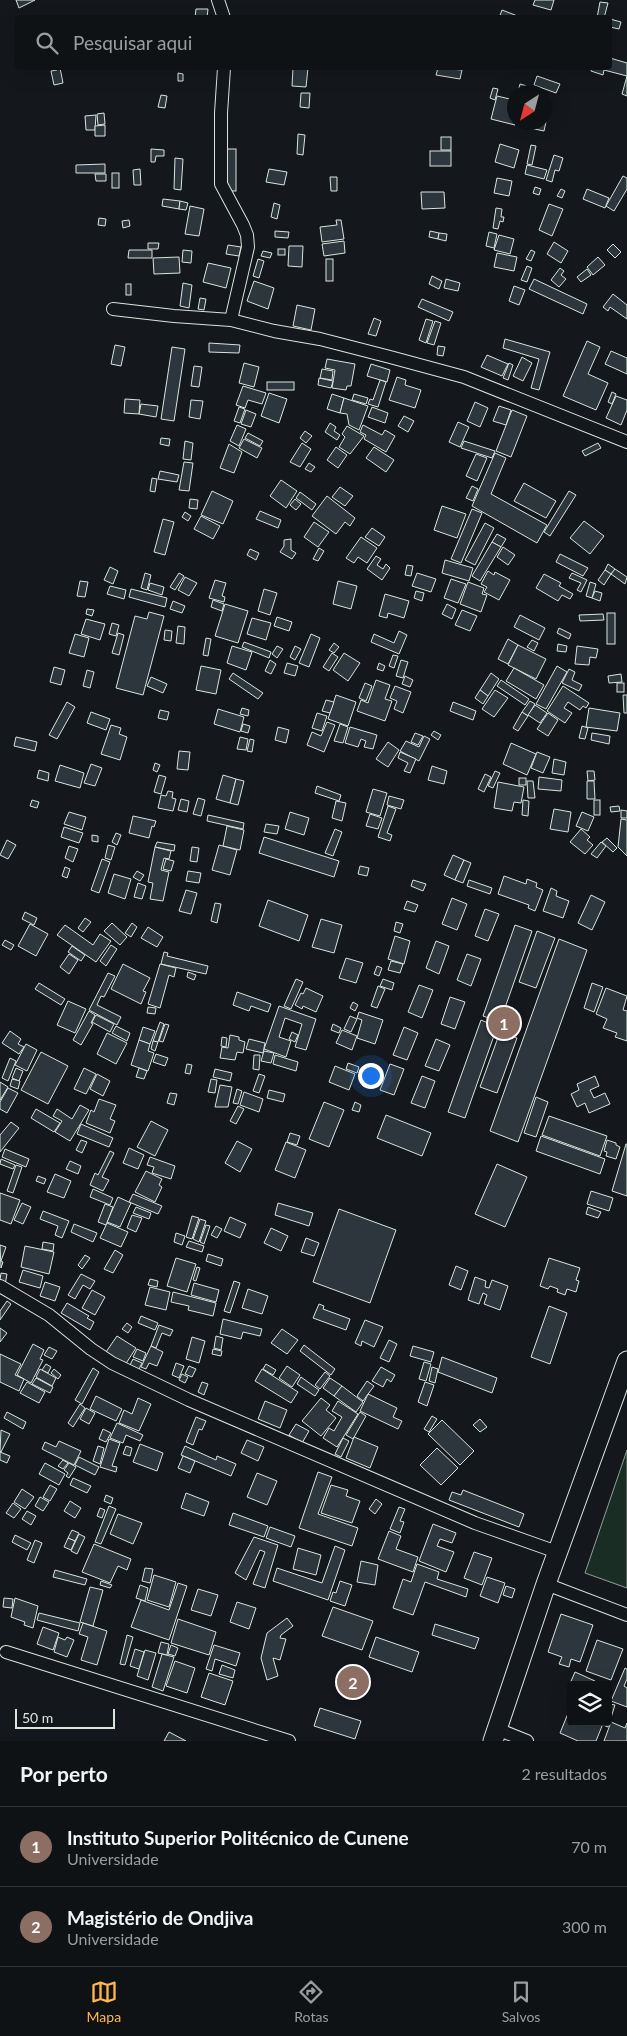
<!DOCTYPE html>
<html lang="pt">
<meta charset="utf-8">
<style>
:root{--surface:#0f1215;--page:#1d2022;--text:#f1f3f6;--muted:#9b9ea0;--line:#2f3234;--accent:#ffb74d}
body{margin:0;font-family:Lato,sans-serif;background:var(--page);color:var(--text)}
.controls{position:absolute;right:15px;bottom:15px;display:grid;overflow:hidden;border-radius:5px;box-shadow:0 5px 20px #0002}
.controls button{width:45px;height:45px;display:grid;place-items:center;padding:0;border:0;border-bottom:1px solid var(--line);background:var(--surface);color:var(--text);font:25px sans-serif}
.compass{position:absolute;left:507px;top:85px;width:45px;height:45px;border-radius:50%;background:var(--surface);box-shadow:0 5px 20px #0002;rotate:216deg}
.scale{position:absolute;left:15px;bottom:12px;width:100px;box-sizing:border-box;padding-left:5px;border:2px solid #d8e6dc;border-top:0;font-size:14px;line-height:18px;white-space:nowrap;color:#d8e6dc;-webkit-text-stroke:4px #14181c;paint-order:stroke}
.you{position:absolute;left:370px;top:1075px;width:18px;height:18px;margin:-12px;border:4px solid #fff;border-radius:50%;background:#1a73e8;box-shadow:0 0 0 8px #1a73e833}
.badge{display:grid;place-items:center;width:32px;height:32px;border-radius:50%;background:var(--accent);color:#fff;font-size:16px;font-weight:700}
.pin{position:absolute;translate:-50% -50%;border:2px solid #fff;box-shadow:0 1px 5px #0006}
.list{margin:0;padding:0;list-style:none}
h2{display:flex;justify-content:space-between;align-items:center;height:65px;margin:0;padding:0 20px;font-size:21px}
h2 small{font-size:16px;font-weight:400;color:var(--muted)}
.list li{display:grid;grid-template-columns:32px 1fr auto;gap:15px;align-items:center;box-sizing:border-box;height:80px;padding:0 20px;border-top:1px solid var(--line)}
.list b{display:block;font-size:19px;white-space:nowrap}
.list p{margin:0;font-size:16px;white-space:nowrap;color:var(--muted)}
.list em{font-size:16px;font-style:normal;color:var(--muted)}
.icon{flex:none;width:28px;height:28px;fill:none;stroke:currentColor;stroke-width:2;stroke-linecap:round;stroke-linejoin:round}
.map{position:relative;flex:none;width:627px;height:1741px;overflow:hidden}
.search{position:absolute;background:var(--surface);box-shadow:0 5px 20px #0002;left:15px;right:15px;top:15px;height:55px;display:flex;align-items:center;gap:12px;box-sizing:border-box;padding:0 18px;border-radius:5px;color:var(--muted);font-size:19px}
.sheet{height:225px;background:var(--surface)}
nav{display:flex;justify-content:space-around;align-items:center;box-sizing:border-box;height:70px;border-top:1px solid var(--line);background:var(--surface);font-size:14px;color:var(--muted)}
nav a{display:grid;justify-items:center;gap:2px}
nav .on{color:var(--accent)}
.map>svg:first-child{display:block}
</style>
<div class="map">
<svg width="627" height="1741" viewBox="0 0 627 1741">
<rect width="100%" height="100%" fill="#14181c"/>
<!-- green -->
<polygon fill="#1a2d24" stroke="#939e99" points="627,1450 627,1588 585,1573"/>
<!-- building -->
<g fill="#2c363c" stroke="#d8e6dc">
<polygon points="16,0 35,0 19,8"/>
<polygon points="535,0 554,0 551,10 533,5"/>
<polygon points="600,2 608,3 604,18 597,18"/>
<polygon points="196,9 208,9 207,18 195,18"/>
<polygon points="502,10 515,15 523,18 499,18"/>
<polygon points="610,19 621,22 619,29 610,27"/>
<polygon points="610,58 627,63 627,96 622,94 627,76 604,70 603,75 591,71 592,68 610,68"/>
<polygon points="56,68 60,68 63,83 54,85 51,71 57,70"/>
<polygon points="293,68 308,68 306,87 292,86"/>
<polygon points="438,68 462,70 460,79 436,75"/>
<polygon points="178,73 183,74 183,81 178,81"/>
<polygon points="537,76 560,84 556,93 534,85"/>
<polygon points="520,84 527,86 526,92 518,92"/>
<polygon points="493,88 498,89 495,100 490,98"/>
<polygon points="301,93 310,93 309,108 300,107"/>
<polygon points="161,95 167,96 165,108 158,107"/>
<polygon points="497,96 514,100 515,125 491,119"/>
<polygon points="544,107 549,108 544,131 530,128 531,122 544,122"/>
<polygon points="104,113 105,124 98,125 97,114"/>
<polygon points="96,115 95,130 86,130 85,116"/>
<polygon points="105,125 105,136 95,136 95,126"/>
<polygon points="298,134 305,135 303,155 297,154"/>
<rect x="441" y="137" width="10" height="13"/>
<polygon points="500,144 519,150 514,168 495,162"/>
<polygon points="531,145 536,146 532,165 527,164"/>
<polygon points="151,149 164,150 164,156 156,156 155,162 151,162"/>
<rect x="227" y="149" width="9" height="42"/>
<rect x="430" y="151" width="21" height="15"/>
<polygon points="554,155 563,158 559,171 555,170 552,182 546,180"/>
<polygon points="175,158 183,159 181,190 174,189"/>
<polygon points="105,164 105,173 76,173 76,165"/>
<polygon points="527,165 547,170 544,179 525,174"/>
<polygon points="140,169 141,185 134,185 133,170"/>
<polygon points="269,169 287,172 284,185 266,182"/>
<rect x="112" y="173" width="7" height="15"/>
<polygon points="95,174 106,174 106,181 96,181"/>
<polygon points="623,176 627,178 627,189 614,211 606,206"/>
<polygon points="330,177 337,177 337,191 331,191"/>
<polygon points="497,178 512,181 509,196 494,193"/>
<polygon points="535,187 541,189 539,195 533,193"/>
<polygon points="561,189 565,191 562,198 557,196"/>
<polygon points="587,189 609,198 605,208 583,199"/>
<polygon points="421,192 444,192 445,208 422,209"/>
<polygon points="163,199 180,201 179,209 162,206"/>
<polygon points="180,201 188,203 186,210 179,209"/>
<polygon points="274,203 280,205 277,219 271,217"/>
<polygon points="549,204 563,209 552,236 539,230"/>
<polygon points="190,206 204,209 199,236 185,234"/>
<polygon points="496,208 502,209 501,217 504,217 503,222 500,221 498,229 493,228"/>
<polygon points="99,218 106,219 105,226 98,225"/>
<polygon points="129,220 130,226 123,228 122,221"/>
<polygon points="336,220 341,220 344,239 322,242 320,227 337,225"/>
<polygon points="275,231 289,232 288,238 275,237"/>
<polygon points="430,231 439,233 438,239 429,237"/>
<polygon points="489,232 497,234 494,248 486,246"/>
<polygon points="439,233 447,234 446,241 438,239"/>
<polygon points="499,235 514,239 510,254 494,250"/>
<polygon points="344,241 345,253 324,256 322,244"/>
<polygon points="554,242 568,251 561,263 547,254"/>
<polygon points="148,243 159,243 158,249 148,249"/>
<polygon points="613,244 621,252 615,258 607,250"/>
<polygon points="228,245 241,247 239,256 226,254"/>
<polygon points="289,246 303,246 302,267 288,266"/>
<rect x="278" y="249" width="7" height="6"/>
<polygon points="129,250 152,250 152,258 128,258"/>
<polygon points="183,250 192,251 191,263 182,262"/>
<polygon points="531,250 535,252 531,261 526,259"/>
<polygon points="263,251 272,253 270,258 261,256"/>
<polygon points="497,253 517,257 514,271 494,267"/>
<polygon points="179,257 180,273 154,274 153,258"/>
<polygon points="598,257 605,265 593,275 587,267"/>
<polygon points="258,259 264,261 259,278 253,276"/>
<rect x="326" y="259" width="7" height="22"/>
<polygon points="208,263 231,268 226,288 203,282"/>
<polygon points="527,266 532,268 527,282 521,280"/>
<polygon points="560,268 564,271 561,275 566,279 559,287 551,280"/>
<polygon points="587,269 591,275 581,282 577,277"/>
<polygon points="432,276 442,281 439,289 429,284"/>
<polygon points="446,279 460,283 458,291 444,288"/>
<polygon points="534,279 587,304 583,314 529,289"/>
<polygon points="254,281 274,288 268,309 247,301"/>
<polygon points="183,283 192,285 189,308 180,306"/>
<rect x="126" y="284" width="5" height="11"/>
<polygon points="514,286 525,290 519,305 509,301"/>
<polygon points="613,294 627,305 627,319 610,307 608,311 603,307"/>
<polygon points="200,298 206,299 204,310 198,309"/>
<polygon points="422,299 453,312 449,321 418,307"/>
<polygon points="297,305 315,309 311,330 293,326"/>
<polygon points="374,318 381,321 376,336 368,334"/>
<polygon points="426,319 433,321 426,343 419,340"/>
<polygon points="435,321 441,323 434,345 427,343"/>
<polygon points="505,339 550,352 539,390 531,388 539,359 503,348"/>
<polygon points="587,341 600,347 588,374 608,383 596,410 563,396"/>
<polygon points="209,343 240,345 239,353 209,352"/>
<polygon points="115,345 125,347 121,366 111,364"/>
<polygon points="438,346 445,347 443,356 437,355"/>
<polygon points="172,347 185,349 174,421 161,419"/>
<polygon points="611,351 627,358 627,374 605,364"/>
<polygon points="487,355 508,364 502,376 481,367"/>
<polygon points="522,357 532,363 523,381 513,376"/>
<polygon points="327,359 355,364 351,386 347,386 346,390 332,388 335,370 325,368"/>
<polygon points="244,363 259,367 254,387 239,383"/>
<polygon points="509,363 513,365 508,380 503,378"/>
<polygon points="371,364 390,370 387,382 367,376"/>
<polygon points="194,366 202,367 199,387 191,386"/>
<polygon points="322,369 333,371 332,380 320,378"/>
<polygon points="397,377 406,380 405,385 421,390 415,408 389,400"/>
<polygon points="319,378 333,381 331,388 318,385"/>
<polygon points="380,380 386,382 378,407 368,404 370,399 373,400"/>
<rect x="267" y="382" width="27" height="8"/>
<polygon points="243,386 266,393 262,404 248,400 245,408 236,405"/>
<polygon points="612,392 616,394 612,404 608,402"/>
<polygon points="269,393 287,399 279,423 261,416"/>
<polygon points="332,394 344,398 340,413 327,409"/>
<polygon points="354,394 368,398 366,404 352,400"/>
<polygon points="616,396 627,400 627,410 621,425 606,418"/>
<polygon points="344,398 368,406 359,430 349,425 347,414 340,413"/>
<polygon points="125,399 140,400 139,414 124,413"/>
<polygon points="191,400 203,401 200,419 189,417"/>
<polygon points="475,402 488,408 480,427 467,421"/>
<polygon points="141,404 158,406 156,417 139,414"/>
<polygon points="499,406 511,410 506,425 493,421"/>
<polygon points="239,407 245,409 240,423 234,421"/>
<polygon points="372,407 388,413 385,423 368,417"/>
<polygon points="246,410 256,414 251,427 241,424"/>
<polygon points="512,410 527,416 511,457 496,451"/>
<polygon points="404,416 414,421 408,432 398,426"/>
<polygon points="458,422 469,427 460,447 449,442"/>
<polygon points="330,423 336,427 334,431 340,435 337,440 325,432"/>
<polygon points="237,425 246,429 239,446 230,441"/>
<polygon points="363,425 382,435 385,430 395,436 386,452 364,439 366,435 360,432"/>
<polygon points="347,426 364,436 350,454 339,447 345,437 342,434"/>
<polygon points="305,431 312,436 306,443 300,438"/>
<polygon points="248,433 263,441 260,446 245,438"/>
<polygon points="161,438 170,439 169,446 160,444"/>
<polygon points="244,439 262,448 257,458 239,448"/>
<polygon points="185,441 193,443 191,460 183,459"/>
<polygon points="464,441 495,451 492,458 461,448"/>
<polygon points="302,443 311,449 300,467 290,462"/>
<polygon points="598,443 601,448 585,456 582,451"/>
<polygon points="229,444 242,452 234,473 220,468"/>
<polygon points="336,447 347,455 338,468 327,460"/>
<polygon points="374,447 394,460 386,472 366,458"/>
<polygon points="495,453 506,458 491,494 547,525 537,543 472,506"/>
<polygon points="476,454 487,458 477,481 466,476"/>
<polygon points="184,462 193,463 189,491 179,490"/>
<polygon points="309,463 315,467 311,472 305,469"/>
<polygon points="160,471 179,475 177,482 158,479"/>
<polygon points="152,478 157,479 155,492 150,491"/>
<polygon points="281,480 297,491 286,508 270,496"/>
<polygon points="524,483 556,501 546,518 514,501"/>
<polygon points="472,486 478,489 473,501 466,498"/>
<polygon points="340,487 353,496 345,506 332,497"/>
<polygon points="212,491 233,501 223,524 201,515"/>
<polygon points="569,491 576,495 550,536 544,532"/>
<polygon points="300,492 316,504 312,510 296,498"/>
<polygon points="327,496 355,518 350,526 345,522 336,534 312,516"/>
<polygon points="190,499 198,500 197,509 189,508"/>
<polygon points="295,499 301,504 296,510 290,505"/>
<polygon points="442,506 466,514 457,538 434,530"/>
<polygon points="472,509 482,513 461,563 451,559"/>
<polygon points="260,511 281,520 278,528 256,519"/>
<polygon points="185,512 191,516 188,521 182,517"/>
<polygon points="201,516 220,526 213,539 194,529"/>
<polygon points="163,519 174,522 165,555 154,552"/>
<polygon points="584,521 604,536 590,554 570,538"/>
<polygon points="314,522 329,532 318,547 304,537"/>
<polygon points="485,523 494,528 475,565 465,560"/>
<polygon points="372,528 385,537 379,546 365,537"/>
<polygon points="497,534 506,539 501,547 492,542"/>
<polygon points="361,537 377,548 367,563 358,557 354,563 346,558"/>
<polygon points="291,539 291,550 296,553 292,559 280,552 284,546 284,540"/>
<polygon points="492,542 501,547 480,581 472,576"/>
<polygon points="503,547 515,555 508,565 497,557"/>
<polygon points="319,548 324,551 318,561 313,559"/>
<polygon points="250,549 259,553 256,560 247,555"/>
<polygon points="560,554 588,568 583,576 556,562"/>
<polygon points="376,556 381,559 377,565 383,569 386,564 390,568 382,580 367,569"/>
<polygon points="445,560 473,568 469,581 442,573"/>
<polygon points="608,564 615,569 611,574 605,570"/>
<polygon points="407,565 413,566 411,576 405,575"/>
<polygon points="110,567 118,571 113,584 104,580"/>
<polygon points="615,569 627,577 625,584 611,574"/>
<polygon points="605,570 611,574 604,585 598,580"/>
<polygon points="488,571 494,575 495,572 510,580 499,600 484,592 487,587 481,584"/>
<polygon points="145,573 151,575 147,590 141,588"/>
<polygon points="179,573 184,576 175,590 170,587"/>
<polygon points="417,573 436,579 431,592 412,586"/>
<polygon points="572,573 587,580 581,592 577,590 581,583 569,578"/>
<polygon points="544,574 561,583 559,586 573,594 570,599 562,595 558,601 536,588"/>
<polygon points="185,577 197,583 189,596 178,590"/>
<polygon points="451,579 466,584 458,603 444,598"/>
<polygon points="215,580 226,583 222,596 225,597 224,602 209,598"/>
<polygon points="80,581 88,582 85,597 77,596"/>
<polygon points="338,581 357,586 351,609 333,604"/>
<polygon points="468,582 484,588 482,594 487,595 481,612 460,604"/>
<polygon points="590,582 596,584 592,598 586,596"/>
<polygon points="150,583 164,587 162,595 148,590"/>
<polygon points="110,586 126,590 124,599 107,594"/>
<polygon points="131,589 167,598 165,607 129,597"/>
<polygon points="264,589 277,593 270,615 258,611"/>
<polygon points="416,591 424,593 422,601 414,598"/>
<polygon points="595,591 602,593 600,601 592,598"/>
<polygon points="385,594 409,601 404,618 388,613 387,618 379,616"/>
<polygon points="213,600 224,604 222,611 211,607"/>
<polygon points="173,601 185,606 182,613 170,609"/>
<polygon points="225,604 248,611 238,643 215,636"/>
<polygon points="447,604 456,609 452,619 442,614"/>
<polygon points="87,609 94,610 92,616 86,614"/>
<polygon points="462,610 477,616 470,631 455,625"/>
<polygon points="149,612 164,616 143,695 116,688 135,616 147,619"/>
<rect x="607" y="613" width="8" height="31"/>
<polygon points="603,614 604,620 580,621 579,615"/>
<polygon points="520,615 545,628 539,640 514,627"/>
<polygon points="277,617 292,622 289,631 274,626"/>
<polygon points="252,618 271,623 266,640 247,634"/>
<polygon points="86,619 105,624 100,640 81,634"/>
<polygon points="112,623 119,625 116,636 109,634"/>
<polygon points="178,626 185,627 184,644 176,643"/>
<polygon points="559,628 571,634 569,639 557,633"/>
<polygon points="165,630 172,631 171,641 164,640"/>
<polygon points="399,631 407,635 399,654 371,642 374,634 394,643"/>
<polygon points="118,633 124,635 119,655 112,653"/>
<polygon points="75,634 89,638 84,657 69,653"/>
<polygon points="311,634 320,638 309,667 299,663"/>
<polygon points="206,638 211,639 208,656 203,655"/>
<polygon points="508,639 518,645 508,664 498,659"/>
<polygon points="532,640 538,643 534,651 527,647"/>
<polygon points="244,642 271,652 269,658 242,647"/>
<polygon points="334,643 339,647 334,653 329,650"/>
<polygon points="558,644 567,646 566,652 557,651"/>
<polygon points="518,645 546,659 536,679 508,665"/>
<polygon points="232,646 252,652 246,670 227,663"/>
<polygon points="277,646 283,649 277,658 272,654"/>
<polygon points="295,646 301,649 295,660 290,657"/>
<polygon points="577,646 598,649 596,658 590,657 589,665 575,664"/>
<polygon points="332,653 338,657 329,671 323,667"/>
<polygon points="344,653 360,663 348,681 333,670"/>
<polygon points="393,655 398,656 394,668 389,666"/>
<polygon points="270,660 276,664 271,674 265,671"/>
<polygon points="401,660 408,662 403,678 396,676"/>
<polygon points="287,663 298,666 295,676 284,673"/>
<polygon points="379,663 385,666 383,671 377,669"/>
<polygon points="201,666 221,670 216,694 196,690"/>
<polygon points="557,666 567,672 546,709 536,704"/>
<polygon points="54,667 65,670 61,685 50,682"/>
<polygon points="514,668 544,685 536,699 506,681"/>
<polygon points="569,669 575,672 572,680 582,685 579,691 562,683"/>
<polygon points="87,670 94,672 90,688 83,686"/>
<polygon points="233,673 263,693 258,699 229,679"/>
<polygon points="491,673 499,679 488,696 480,690"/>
<polygon points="621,674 622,682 609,683 608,676"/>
<polygon points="405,676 413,680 410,687 402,684"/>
<polygon points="151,677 167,684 163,693 147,686"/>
<polygon points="376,680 390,685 385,699 392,701 385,721 357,711 361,700 368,703"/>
<polygon points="501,680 529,699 525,705 497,686"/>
<polygon points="365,683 372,686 366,701 359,698"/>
<rect x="617" y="683" width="7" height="9"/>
<polygon points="395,686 411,692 403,713 394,709 397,701 390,698"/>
<polygon points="563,686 589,703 586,708 583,706 580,710 568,702 564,708 572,713 565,723 547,711"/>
<polygon points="480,690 488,696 483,704 475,698"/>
<polygon points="495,690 508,698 494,717 482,709"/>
<polygon points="336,695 356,702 348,726 328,719"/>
<polygon points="623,695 627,695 627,713 624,713"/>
<polygon points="326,700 334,702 330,713 322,711"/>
<polygon points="530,701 535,704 528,716 522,712"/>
<polygon points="67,702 75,707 57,739 49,735"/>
<polygon points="453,702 476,711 473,720 450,711"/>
<polygon points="535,705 547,713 540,723 528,715"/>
<polygon points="242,708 249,710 248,716 240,714"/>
<polygon points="589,708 620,713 617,731 586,727"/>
<polygon points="218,709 244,717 240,732 214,724"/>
<polygon points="160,710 169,712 167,720 158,718"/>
<polygon points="91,712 110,719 106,730 87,723"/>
<polygon points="522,712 528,716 518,731 513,728"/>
<polygon points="317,713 327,716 322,731 312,728"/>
<polygon points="548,713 558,720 548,736 537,729"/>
<polygon points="327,722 335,725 324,752 307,745 312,732 321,736"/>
<polygon points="243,724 250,726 248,733 241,731"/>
<polygon points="340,724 348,727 343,743 334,741"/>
<polygon points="111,725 121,728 119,734 127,737 120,760 101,754"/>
<polygon points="582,726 588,728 585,739 579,738"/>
<polygon points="278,727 289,730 286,743 275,740"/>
<polygon points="350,727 377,735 373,749 364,747 366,741 361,739 358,747 345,743"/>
<polygon points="434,731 441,735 438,740 431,735"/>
<polygon points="415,733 423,736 418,745 411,742"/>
<polygon points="592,733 610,736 609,744 591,740"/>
<polygon points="424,736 430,739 419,761 400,751 406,741 419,747"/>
<polygon points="16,737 37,742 35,751 14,746"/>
<polygon points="240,737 248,739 246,750 237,749"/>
<polygon points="250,739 254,740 252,752 247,751"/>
<polygon points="388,742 399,750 388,767 376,759"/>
<polygon points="511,743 536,754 527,775 503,764"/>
<polygon points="179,751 190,752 188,770 177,769"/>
<polygon points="400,752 416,759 410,773 404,771 408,763 398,758"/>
<polygon points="537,752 550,757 543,773 531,768"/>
<polygon points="554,759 566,762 564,775 552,773"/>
<polygon points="155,763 160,765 157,772 153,770"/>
<polygon points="91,764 102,768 95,786 84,783"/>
<polygon points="60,765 84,773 80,788 55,781"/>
<polygon points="432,766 447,771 444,784 428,780"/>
<polygon points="39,770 49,773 48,781 37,778"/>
<polygon points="495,771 500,773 493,788 488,786"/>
<polygon points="587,771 594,771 595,780 588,781"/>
<polygon points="485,774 491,777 484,792 478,789"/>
<polygon points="159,775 166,777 161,794 154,792"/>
<polygon points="223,775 236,779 230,803 216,799"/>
<polygon points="539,777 562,780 561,791 538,789"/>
<rect x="519" y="778" width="7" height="7"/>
<polygon points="236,779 244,781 238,805 230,803"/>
<polygon points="527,781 533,781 535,798 528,798"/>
<polygon points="587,781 594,781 595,799 587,799"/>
<polygon points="498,782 524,787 521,803 514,802 512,811 494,808"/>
<polygon points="317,786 341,795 339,801 315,793"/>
<polygon points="373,789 387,793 380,816 366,812"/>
<polygon points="168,791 173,792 172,798 176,799 173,811 158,808 161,795 166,796"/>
<polygon points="389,796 404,800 401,809 387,805"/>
<polygon points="198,798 205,800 201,816 193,814"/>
<polygon points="181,799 189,801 187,812 178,810"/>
<polygon points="32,800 39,802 37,808 30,806"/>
<polygon points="523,800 529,801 528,816 522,815"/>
<rect x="594" y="800" width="6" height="15"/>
<polygon points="336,801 346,803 342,821 332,818"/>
<polygon points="388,806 396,809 387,833 392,835 390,841 378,837"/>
<polygon points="619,806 620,811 611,812 610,807"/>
<polygon points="554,809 571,812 568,832 550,829"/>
<polygon points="621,810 627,811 627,818 621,818"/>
<polygon points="69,812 86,817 82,830 64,824"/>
<polygon points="290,812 309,818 304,835 285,829"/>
<polygon points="582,812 594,817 588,831 576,826"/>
<polygon points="370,814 382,818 378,829 366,826"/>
<polygon points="208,815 244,823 243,829 207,821"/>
<polygon points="133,816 156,821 154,827 152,826 149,838 129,833"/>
<polygon points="621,819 627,820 627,856 618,847"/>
<polygon points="266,824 279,826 277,834 264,832"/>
<polygon points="227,826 244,830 240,850 223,846"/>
<polygon points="64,827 83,833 79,843 61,837"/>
<polygon points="335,829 342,832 333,856 325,853"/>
<polygon points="581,829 590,837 587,840 593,845 585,854 570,842"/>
<polygon points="116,833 121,835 117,845 112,842"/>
<polygon points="92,835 98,836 98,842 92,841"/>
<polygon points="264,837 339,861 334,877 259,853"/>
<polygon points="607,838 617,848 613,852 602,842"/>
<polygon points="7,840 16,845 8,859 0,855"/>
<polygon points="157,842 175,845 174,851 155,847"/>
<polygon points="601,842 606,846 597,858 591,854"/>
<polygon points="108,845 115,847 111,860 105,858"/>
<polygon points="219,845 237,850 230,875 212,870"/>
<polygon points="69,846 78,849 73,862 65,858"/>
<polygon points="155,847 171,851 169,859 164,858 161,870 169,872 163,901 150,899 153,883 148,882"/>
<polygon points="192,847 199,848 197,862 190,861"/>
<polygon points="453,855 464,860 455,880 444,875"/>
<polygon points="102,859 110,862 99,893 91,890"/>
<polygon points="166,859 174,861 171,871 163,869"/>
<polygon points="464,860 471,863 463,883 455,880"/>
<polygon points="360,866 369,868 367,876 358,874"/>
<polygon points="65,867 70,869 67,878 62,876"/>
<polygon points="137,871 144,875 140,881 133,877"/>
<polygon points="188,871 201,873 199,883 186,881"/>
<polygon points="114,874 131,879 125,899 108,893"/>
<polygon points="504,876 526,884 527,879 537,883 536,887 543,890 535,911 528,908 529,905 498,894"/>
<polygon points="413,880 426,884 423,891 411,886"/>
<polygon points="469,880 492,888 490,894 467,886"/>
<polygon points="138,883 146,886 142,899 134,897"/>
<polygon points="551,888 557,891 556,896 569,901 563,918 543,911"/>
<polygon points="186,890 197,893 191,914 179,911"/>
<polygon points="591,895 605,902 592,930 578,923"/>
<polygon points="452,898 467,904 457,930 442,924"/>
<polygon points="268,900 308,915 299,941 259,926"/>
<polygon points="407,901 418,905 415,912 404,909"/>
<polygon points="215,903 221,904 217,923 211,921"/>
<polygon points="485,909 499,914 488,941 475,936"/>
<polygon points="25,912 37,918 34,925 22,919"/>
<polygon points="85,918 91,922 83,932 78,928"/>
<polygon points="321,919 342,925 334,953 312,947"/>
<polygon points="396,922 403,924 400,933 394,931"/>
<polygon points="112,923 127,937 120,945 104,931"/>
<polygon points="132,923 137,927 131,937 125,933"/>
<polygon points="30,924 48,934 36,956 18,946"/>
<polygon points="65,925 93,945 100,934 111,941 96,962 57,935"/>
<polygon points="515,925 532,931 500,1022 483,1016"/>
<polygon points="148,927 163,937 157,947 141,938"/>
<polygon points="537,931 555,938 536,988 519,982"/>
<polygon points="395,936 410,941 404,964 388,959"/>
<polygon points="559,939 587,950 518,1142 490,1131"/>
<polygon points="5,940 14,945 11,950 2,945"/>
<polygon points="436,941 449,946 439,974 426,968"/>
<polygon points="111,945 117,949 106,966 100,961"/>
<polygon points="72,946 85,955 81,961 68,952"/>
<polygon points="164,952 168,953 167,956 208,966 206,974 161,964"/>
<polygon points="69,954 78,960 69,974 60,967"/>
<polygon points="467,954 481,959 471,986 457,980"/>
<polygon points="346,958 363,963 356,983 339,978"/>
<polygon points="391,961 403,964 400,973 388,970"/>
<polygon points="123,964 150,978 143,991 146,992 141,1004 111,989"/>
<polygon points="160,964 176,968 174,977 169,975 160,1008 148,1004"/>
<polygon points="377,966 382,968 379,976 374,974"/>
<polygon points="188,972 196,975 194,980 187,977"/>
<polygon points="108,973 115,976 104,997 101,996 97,1005 121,1017 117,1025 89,1010"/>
<polygon points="296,979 303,982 291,1009 284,1006"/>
<polygon points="383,979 394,983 392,990 380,986"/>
<polygon points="39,983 65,999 61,1005 35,989"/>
<polygon points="592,983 603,987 594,1012 584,1008"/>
<polygon points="419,985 433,990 422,1018 408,1012"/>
<polygon points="378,986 385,989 377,1008 371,1006"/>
<polygon points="306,988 323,996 316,1012 303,1006 302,1009 295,1005 301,993 303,994"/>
<polygon points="606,988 627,996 623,1010 627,1011 627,1041 615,1037 617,1033 603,1028 607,1019 596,1014"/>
<polygon points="237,992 271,1004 268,1012 251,1006 249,1011 233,1005"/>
<polygon points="450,997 465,1002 455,1029 441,1024"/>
<polygon points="68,1001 86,1009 75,1033 57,1025"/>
<polygon points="353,1002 358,1005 355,1011 350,1008"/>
<polygon points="279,1006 316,1019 306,1050 295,1047 302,1024 285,1018 279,1037 291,1041 286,1057 264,1049"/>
<polygon points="148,1007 156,1008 155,1014 147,1013"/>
<polygon points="89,1011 95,1015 91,1023 93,1024 81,1045 73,1040"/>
<polygon points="359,1012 383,1020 375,1044 357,1038 362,1020 357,1018"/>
<polygon points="96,1015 114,1024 110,1032 92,1022"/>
<polygon points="350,1016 357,1019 351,1032 344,1029"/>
<polygon points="481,1020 497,1027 465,1118 448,1112"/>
<polygon points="160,1022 164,1024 158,1042 153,1041"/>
<polygon points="165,1024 169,1025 163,1042 159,1041"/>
<polygon points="333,1024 341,1028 339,1033 331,1030"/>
<polygon points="116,1026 130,1033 127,1041 112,1033"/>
<polygon points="143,1027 155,1031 150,1044 139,1040"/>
<polygon points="404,1027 418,1033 407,1060 393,1055"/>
<polygon points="342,1030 357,1036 352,1050 336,1043"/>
<polygon points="10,1031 21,1039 18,1044 24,1047 19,1054 2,1043"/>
<polygon points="292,1032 298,1035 295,1042 289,1039"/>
<polygon points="500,1032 517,1038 497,1093 480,1087"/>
<polygon points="107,1033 127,1043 116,1064 97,1054"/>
<polygon points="230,1035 239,1037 239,1040 245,1042 243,1053 237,1052 235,1060 220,1058 222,1047 228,1048"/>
<polygon points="222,1037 227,1038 226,1047 221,1046"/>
<polygon points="249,1039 265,1043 263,1053 246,1049"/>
<polygon points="436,1039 450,1045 439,1071 425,1066"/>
<polygon points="139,1040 150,1044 148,1051 154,1053 148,1071 131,1065"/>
<polygon points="153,1041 158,1042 155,1051 151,1049"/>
<polygon points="26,1044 37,1050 27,1071 15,1065"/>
<polygon points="264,1051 274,1053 271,1063 261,1061"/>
<polygon points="41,1052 68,1066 48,1104 21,1090"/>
<polygon points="156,1054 168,1058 165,1066 153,1062"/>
<polygon points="254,1055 260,1055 259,1070 253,1069"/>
<polygon points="275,1055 298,1062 296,1071 273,1064"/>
<polygon points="10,1058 16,1061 8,1081 2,1078"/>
<polygon points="348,1063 359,1067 357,1073 346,1069"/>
<polygon points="187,1064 192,1065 190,1074 185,1073"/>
<polygon points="390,1064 404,1069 394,1095 380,1090"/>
<polygon points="335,1066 355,1074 349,1090 329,1082"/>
<polygon points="16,1068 23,1071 19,1081 12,1078"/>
<polygon points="84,1068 96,1074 86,1094 74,1089"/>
<polygon points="139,1068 147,1071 144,1079 136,1077"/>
<polygon points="215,1069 232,1073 230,1081 213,1077"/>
<polygon points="97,1074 110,1081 103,1096 90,1089"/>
<polygon points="259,1074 265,1076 259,1093 253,1091"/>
<polygon points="422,1076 435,1081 425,1108 411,1103"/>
<polygon points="595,1076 599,1086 590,1090 594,1098 605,1093 610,1104 589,1113 585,1103 577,1107 571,1094 579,1090 577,1084"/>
<polygon points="12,1079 20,1081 18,1089 10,1086"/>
<polygon points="211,1079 217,1080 215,1093 208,1092"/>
<polygon points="0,1082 8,1087 0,1100"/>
<polygon points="220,1085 232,1087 228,1107 215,1107"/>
<polygon points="8,1088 18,1093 7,1113 0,1109 0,1102"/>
<polygon points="237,1089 242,1091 238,1104 233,1103"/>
<polygon points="269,1090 285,1094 283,1102 267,1098"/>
<polygon points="244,1092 263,1099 259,1112 240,1105"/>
<polygon points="170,1093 177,1094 174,1105 167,1103"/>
<polygon points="536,1097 548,1102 536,1137 524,1133"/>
<polygon points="99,1099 116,1105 110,1119 115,1121 110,1133 86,1123 91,1110 94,1112"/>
<polygon points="324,1102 344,1110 329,1147 309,1139"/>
<polygon points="355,1102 361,1105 359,1112 352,1110"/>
<polygon points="80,1105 89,1110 70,1141 55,1132 62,1121 53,1116 57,1109 72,1119"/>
<polygon points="238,1106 244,1109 236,1124 230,1121"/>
<polygon points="36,1109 60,1123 54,1132 31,1118"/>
<polygon points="386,1115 431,1133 422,1156 377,1138"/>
<polygon points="549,1116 607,1136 600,1156 542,1135"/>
<polygon points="151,1121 168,1130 155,1156 137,1147"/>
<polygon points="11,1122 19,1128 0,1152 0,1135"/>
<polygon points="81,1124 113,1138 109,1147 77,1134"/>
<polygon points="290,1133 300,1136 297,1145 287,1142"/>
<polygon points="541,1136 605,1159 600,1174 536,1151"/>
<polygon points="81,1140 87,1142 82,1153 76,1150"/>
<polygon points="607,1140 616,1143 616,1145 620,1147 616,1159 606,1156 607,1152 604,1151"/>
<polygon points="237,1141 252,1149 240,1172 225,1163"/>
<polygon points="286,1142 306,1150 295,1178 275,1170"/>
<polygon points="626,1144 627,1144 627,1196 612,1191"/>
<polygon points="129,1148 144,1155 138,1169 123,1163"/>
<polygon points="5,1149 29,1159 26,1167 2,1157"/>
<polygon points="110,1151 114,1153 102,1177 109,1180 103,1191 90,1185 95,1173 98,1175"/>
<polygon points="150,1157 175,1166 171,1179 152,1173 154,1167 147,1165"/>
<polygon points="1,1159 15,1165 13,1169 0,1164"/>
<polygon points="70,1161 81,1166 78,1174 66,1169"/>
<polygon points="497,1164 527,1177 505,1227 475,1214"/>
<polygon points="16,1165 22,1167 13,1193 7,1191"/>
<polygon points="146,1171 162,1179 159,1185 162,1187 155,1202 135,1192"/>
<polygon points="55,1174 71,1181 64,1198 47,1192"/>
<polygon points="38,1176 46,1179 44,1184 36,1181"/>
<polygon points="93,1189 113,1198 110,1205 90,1197"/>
<polygon points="591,1191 613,1198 609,1211 587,1204"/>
<polygon points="0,1193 20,1200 11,1224 0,1220"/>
<polygon points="133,1194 162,1206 158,1214 129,1202"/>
<polygon points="118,1197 131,1203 120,1227 107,1222"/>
<polygon points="22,1203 31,1207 23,1224 14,1220"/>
<polygon points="278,1203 313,1213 309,1226 275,1215"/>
<polygon points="105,1204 113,1207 106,1225 98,1222"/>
<polygon points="136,1207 151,1213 149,1219 133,1213"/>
<polygon points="588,1207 601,1212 598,1218 586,1214"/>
<polygon points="339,1209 396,1230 370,1303 313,1282"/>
<polygon points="43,1211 69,1221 62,1238 55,1235 58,1226 40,1219"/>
<polygon points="132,1215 142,1218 136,1232 127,1228"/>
<polygon points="192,1216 199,1218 192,1239 186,1237"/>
<polygon points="230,1217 246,1224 240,1238 224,1231"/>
<polygon points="200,1219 206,1221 199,1242 193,1239"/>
<polygon points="107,1223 128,1232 121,1247 100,1238"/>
<polygon points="74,1224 97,1233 93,1242 71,1232"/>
<polygon points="206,1225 210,1226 204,1244 200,1242"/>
<polygon points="216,1226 222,1229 217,1238 211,1235"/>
<polygon points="271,1228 288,1236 281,1251 264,1243"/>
<polygon points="176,1233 185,1236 182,1245 174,1242"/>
<polygon points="306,1238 319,1243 314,1256 301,1252"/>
<polygon points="189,1241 204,1246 202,1252 186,1247"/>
<polygon points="43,1242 54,1244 53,1251 42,1249"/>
<polygon points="0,1245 6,1247 1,1261 3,1262 1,1268"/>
<polygon points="25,1246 54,1252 49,1274 21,1267"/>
<polygon points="115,1250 123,1255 113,1273 104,1269"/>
<polygon points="208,1254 223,1259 221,1266 206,1261"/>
<polygon points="85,1255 90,1258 82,1269 78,1265"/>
<polygon points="176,1258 196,1264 187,1292 167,1286"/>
<polygon points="549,1258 580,1268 576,1280 579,1281 576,1292 567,1289 565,1295 557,1292 558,1289 550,1286 548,1289 540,1286"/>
<polygon points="456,1266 468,1271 461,1290 449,1285"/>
<polygon points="197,1267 200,1268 196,1281 193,1280"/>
<polygon points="23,1270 43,1276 40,1288 19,1282"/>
<polygon points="1,1273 7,1274 5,1285 0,1280"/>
<polygon points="81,1274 95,1281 90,1289 83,1285 75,1299 68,1295"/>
<polygon points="475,1277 486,1281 485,1287 489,1288 492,1280 508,1286 500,1310 484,1304 487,1295 483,1293 479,1304 468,1300"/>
<polygon points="150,1279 158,1281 157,1287 148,1285"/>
<polygon points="234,1281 240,1283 230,1313 224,1311"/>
<polygon points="45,1282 60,1287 55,1301 40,1296"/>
<polygon points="194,1283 219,1290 216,1302 191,1295"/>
<polygon points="150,1287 170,1292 166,1310 145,1305"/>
<polygon points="248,1289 268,1296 262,1314 242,1308"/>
<polygon points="92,1290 105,1297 95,1315 82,1308"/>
<polygon points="173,1292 216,1303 213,1316 188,1310 189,1306 171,1302"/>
<polygon points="7,1301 11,1304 0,1320 0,1311"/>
<polygon points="67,1303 89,1316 87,1318 94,1322 90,1330 61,1313"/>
<polygon points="319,1304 324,1306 323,1309 350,1319 346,1330 313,1318"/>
<polygon points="549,1306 567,1313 550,1364 531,1357"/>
<polygon points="141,1316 158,1323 155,1330 138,1323"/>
<polygon points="223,1319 262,1329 260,1336 243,1332 241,1339 220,1334"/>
<polygon points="365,1320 383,1327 374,1347 362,1341 361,1346 355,1343"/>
<polygon points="127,1323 132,1327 128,1333 122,1329"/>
<polygon points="159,1325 173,1330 170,1336 162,1333 156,1348 151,1346"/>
<polygon points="0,1328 7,1333 0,1342"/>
<polygon points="282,1329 298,1340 287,1354 271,1343"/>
<polygon points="117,1336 136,1348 125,1365 106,1352"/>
<polygon points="216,1336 223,1338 221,1350 214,1348"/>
<polygon points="192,1337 205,1341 199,1363 186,1359"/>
<polygon points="389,1340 397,1344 389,1362 380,1358"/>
<polygon points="33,1344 44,1350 40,1359 43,1360 31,1383 17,1375"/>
<polygon points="304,1345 335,1369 331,1375 300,1351"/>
<polygon points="151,1346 163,1352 157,1366 149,1363 146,1369 141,1367"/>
<polygon points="413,1346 434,1352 431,1362 410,1356"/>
<polygon points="49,1347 57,1351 52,1359 44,1355"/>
<polygon points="137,1349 146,1353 143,1361 133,1357"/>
<polygon points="213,1349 222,1351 221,1356 212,1354"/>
<polygon points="0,1354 21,1364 15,1375 24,1379 19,1391 0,1382"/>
<polygon points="442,1357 497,1378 492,1393 438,1372"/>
<polygon points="133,1359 142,1363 138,1371 129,1367"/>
<polygon points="424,1362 431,1364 426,1381 419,1379"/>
<polygon points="176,1363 184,1366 179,1378 172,1375"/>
<polygon points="46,1364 51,1367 48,1373 42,1370"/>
<polygon points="266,1364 276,1370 273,1375 263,1369"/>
<polygon points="189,1366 196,1369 192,1377 185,1374"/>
<polygon points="287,1366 300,1375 292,1387 279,1378"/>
<polygon points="381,1367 395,1375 391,1382 387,1379 383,1387 372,1381"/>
<polygon points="432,1367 438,1369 435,1383 429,1381"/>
<polygon points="93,1368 99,1372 82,1404 75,1400"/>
<polygon points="40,1369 56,1378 52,1386 36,1377"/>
<polygon points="54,1369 61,1375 58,1379 51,1373"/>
<polygon points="262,1369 298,1392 291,1403 255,1381"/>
<polygon points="325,1372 330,1376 320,1389 315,1385"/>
<polygon points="182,1374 188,1377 185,1383 179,1380"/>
<polygon points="301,1377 319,1390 315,1396 297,1384"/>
<polygon points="36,1378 53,1387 50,1393 32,1384"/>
<polygon points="330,1378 342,1386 334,1396 323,1388"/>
<polygon points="367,1381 374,1386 363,1401 357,1396"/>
<polygon points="27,1382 45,1392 39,1403 20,1393"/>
<polygon points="202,1382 208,1384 204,1395 198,1392"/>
<polygon points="425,1382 434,1385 427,1406 418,1402"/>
<polygon points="342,1386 363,1402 356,1412 334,1396"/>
<polygon points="368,1394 397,1408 393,1417 402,1421 398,1429 360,1411"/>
<polygon points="96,1396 122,1409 116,1421 90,1409"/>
<polygon points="138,1398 151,1404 139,1431 119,1423 124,1410 132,1414"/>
<polygon points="321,1398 330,1405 326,1410 336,1418 321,1436 302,1421"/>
<polygon points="265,1401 287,1410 280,1428 258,1419"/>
<polygon points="338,1401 358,1414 337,1447 323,1438 329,1428 334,1431 342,1417 332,1411"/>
<polygon points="80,1404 85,1408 73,1427 68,1423"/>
<polygon points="86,1408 95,1413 89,1424 80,1419"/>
<polygon points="7,1412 26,1422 23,1429 4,1418"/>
<polygon points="360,1412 366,1416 353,1439 346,1435"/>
<polygon points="432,1416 437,1419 429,1432 424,1429"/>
<polygon points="196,1417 206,1421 202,1430 199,1429 193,1445 186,1442"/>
<polygon points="480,1419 487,1427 480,1432 473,1425"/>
<polygon points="442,1420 474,1451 460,1465 428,1434"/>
<polygon points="117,1423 143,1435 140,1441 126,1435 123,1443 110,1438"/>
<polygon points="296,1424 309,1431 302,1443 289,1435"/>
<polygon points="103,1429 111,1433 106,1442 99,1439"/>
<polygon points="1,1430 10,1434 1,1452 0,1451"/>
<polygon points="354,1437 378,1447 370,1468 346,1458"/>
<polygon points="343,1438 349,1441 341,1457 335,1454"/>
<polygon points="109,1439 120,1443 112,1466 117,1467 116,1472 100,1467"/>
<polygon points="247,1440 264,1447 258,1461 241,1453"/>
<polygon points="59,1441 81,1451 74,1465 42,1449 45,1442 56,1447"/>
<polygon points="140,1444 163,1453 157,1471 133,1462"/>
<polygon points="98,1446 104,1448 100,1464 93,1461"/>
<polygon points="126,1446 132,1448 130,1456 123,1454"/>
<polygon points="185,1446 216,1460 217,1456 236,1464 231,1476 181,1455"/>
<polygon points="437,1448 458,1468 441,1485 420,1465"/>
<polygon points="0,1452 10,1456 7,1463 0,1460"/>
<polygon points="183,1456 195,1461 190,1473 178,1468"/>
<polygon points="79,1457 99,1467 95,1475 75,1465"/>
<polygon points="63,1460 68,1463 63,1469 58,1466"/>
<polygon points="45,1463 65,1474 59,1485 39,1474"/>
<polygon points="69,1463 76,1467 69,1478 66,1476 68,1473 64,1470"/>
<polygon points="318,1472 332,1477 318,1514 358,1528 352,1546 299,1528"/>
<polygon points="257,1473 277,1481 267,1505 247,1497"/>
<polygon points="73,1478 91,1486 87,1493 70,1485"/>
<polygon points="50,1485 57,1489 50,1501 43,1497"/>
<polygon points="331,1485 348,1490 346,1496 360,1501 352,1523 321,1513"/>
<polygon points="22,1489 34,1497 25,1509 14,1502"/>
<polygon points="463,1490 524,1514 519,1527 449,1500 452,1492 461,1495"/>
<polygon points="186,1493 209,1502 204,1516 181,1508"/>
<polygon points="106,1495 113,1498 111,1504 104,1501"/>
<polygon points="40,1497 49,1502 43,1511 35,1506"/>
<polygon points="376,1499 382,1504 375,1514 369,1509"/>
<polygon points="70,1501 81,1508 75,1518 64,1511"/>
<polygon points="13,1503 21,1509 14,1518 6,1513"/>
<polygon points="109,1506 116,1509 101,1544 95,1542"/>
<polygon points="399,1507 405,1509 400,1521 404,1522 400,1533 390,1529"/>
<polygon points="100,1508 105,1510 102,1518 97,1516"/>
<polygon points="27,1511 36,1516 31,1525 22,1519"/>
<polygon points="233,1513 268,1526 264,1537 229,1525"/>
<polygon points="118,1514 142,1523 133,1544 110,1534"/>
<polygon points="433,1524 456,1533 452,1543 440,1539 437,1546 454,1552 446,1572 419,1561"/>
<polygon points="270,1527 295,1536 291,1547 266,1538"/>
<polygon points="72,1530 79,1533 75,1541 68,1538"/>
<polygon points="389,1531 401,1536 396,1549 418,1557 413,1572 378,1559"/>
<polygon points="79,1534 85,1537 77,1554 71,1551"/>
<polygon points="15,1535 31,1543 27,1550 12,1542"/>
<polygon points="254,1537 278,1545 265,1588 253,1584 265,1552 260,1550 246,1580 235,1573"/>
<polygon points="68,1538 75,1541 71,1550 64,1547"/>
<polygon points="35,1540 42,1543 34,1563 27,1560"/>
<polygon points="94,1544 131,1559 127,1570 118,1566 110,1583 82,1572"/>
<polygon points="335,1546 345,1550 328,1600 273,1581 277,1568 322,1583"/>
<polygon points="298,1548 321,1555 316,1575 293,1569"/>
<polygon points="474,1552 492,1558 482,1585 464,1578"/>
<polygon points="361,1561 378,1565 375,1585 357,1582"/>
<polygon points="417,1564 439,1572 437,1579 468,1589 466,1597 425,1582 413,1615 393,1608 403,1579 411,1582"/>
<polygon points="145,1568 153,1569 150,1583 142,1581"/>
<polygon points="55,1570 87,1579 85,1585 53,1577"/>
<polygon points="154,1575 176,1582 169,1607 147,1600"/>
<polygon points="487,1577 505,1583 498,1603 480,1596"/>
<polygon points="101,1581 112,1585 110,1588 100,1585"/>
<polygon points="340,1581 352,1585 345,1606 330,1601 333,1592 336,1593"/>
<polygon points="178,1583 187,1586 169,1640 131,1627 141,1600 169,1610"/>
<polygon points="140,1585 148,1588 145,1601 136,1598"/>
<polygon points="506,1586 515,1589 512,1598 503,1595"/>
<polygon points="90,1587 103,1590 93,1626 80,1622"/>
<polygon points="198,1589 218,1595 211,1616 191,1610"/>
<polygon points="4,1598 13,1599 12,1608 3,1607"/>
<polygon points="15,1598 38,1606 33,1628 24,1625 25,1622 11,1617"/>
<polygon points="237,1602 256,1608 249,1629 230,1622"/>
<polygon points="333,1607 373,1621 362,1650 322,1636"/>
<polygon points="39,1613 80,1623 78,1631 37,1620"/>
<polygon points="561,1614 593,1625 580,1662 571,1659 569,1667 559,1664 562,1657 548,1652"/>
<polygon points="287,1618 293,1626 281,1635 280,1638 286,1639 280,1660 273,1658 278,1676 267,1680 261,1658 267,1633"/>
<polygon points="178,1619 216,1632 209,1655 171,1643"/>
<polygon points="83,1623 107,1631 97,1665 81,1660 88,1637 79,1634"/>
<polygon points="435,1624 479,1638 475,1649 432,1635"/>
<polygon points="43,1627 59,1633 53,1650 37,1644"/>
<polygon points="127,1635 133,1637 125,1665 120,1664"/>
<polygon points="58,1637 65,1640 67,1637 74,1640 67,1657 54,1652"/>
<polygon points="376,1637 419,1652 412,1672 369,1657"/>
<polygon points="597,1640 623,1649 611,1680 586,1671"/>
<polygon points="161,1642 169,1644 167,1655 158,1653"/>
<polygon points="171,1645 178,1648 175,1656 168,1654"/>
<polygon points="214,1645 240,1653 236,1666 215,1659 212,1671 206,1669"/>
<polygon points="135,1649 144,1652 139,1669 130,1666"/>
<polygon points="145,1650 156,1653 148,1680 137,1676"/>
<polygon points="162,1654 174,1657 163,1691 152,1687"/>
<polygon points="175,1661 195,1668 187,1693 166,1686"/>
<polygon points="222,1665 235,1670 233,1678 219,1674"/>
<polygon points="625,1668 627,1669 627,1679 624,1686 627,1688 627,1707 611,1701"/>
<polygon points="575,1672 595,1681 593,1685 569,1686"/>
<polygon points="209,1673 233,1681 225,1705 201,1697"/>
<polygon points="610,1704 615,1705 608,1727 603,1725 604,1722 608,1722"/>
<polygon points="320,1708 361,1721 355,1739 314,1726"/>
<polygon points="569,1711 571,1712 571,1722 594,1722 602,1726 596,1741 578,1741 560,1733"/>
<polygon points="611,1722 625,1728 627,1723 627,1741 604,1741"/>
<polygon points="169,1732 186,1741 164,1741"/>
</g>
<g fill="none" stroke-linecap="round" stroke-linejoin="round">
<!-- street casing -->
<g stroke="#d8e6dc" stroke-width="14">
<g id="street">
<polyline points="218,0 224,18"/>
<polyline points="224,68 221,113 221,184 243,225 247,235 248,247 231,320"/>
<polyline points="113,309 174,316 231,320 274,331 320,339 390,357 464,377 627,442"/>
<polyline points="0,1286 49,1315 91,1349 112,1363 189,1400 475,1523 557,1552"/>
<polyline points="546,1584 627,1615"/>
<polyline points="6,1652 289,1741"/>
<polyline points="497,1729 527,1741"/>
</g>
</g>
<!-- primary casing -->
<g stroke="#d8e6dc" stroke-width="21">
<polyline id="primary" points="493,1741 546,1584 627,1361"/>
</g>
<!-- street -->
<use href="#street" stroke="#14181c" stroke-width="12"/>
<!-- primary -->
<use href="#primary" stroke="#14181c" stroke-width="19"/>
</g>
</svg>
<div class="controls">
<button><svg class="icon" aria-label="layers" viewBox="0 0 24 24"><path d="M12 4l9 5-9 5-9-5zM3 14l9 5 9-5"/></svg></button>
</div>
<svg class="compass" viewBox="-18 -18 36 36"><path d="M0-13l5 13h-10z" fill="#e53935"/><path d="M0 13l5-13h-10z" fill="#9b9ea0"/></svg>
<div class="scale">50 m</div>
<div class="you"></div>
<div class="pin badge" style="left:504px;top:1023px;background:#8d6e63">1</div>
<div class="pin badge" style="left:353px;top:1682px;background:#8d6e63">2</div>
<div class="search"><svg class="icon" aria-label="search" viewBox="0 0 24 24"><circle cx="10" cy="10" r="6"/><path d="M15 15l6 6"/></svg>Pesquisar aqui</div>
</div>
<section class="sheet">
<h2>Por perto<small>2 resultados</small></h2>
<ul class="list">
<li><span class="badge" style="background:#8d6e63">1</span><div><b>Instituto Superior Politécnico de Cunene</b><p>Universidade</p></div><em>70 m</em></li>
<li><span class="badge" style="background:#8d6e63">2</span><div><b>Magistério de Ondjiva</b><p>Universidade</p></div><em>300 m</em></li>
</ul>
</section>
<nav>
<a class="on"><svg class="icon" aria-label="map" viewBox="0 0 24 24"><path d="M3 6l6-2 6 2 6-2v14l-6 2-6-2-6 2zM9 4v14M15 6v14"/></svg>Mapa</a>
<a><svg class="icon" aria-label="directions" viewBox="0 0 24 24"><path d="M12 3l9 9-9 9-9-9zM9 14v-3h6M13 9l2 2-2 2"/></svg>Rotas</a>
<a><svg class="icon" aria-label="saved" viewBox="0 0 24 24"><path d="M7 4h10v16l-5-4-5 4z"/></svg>Salvos</a>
</nav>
